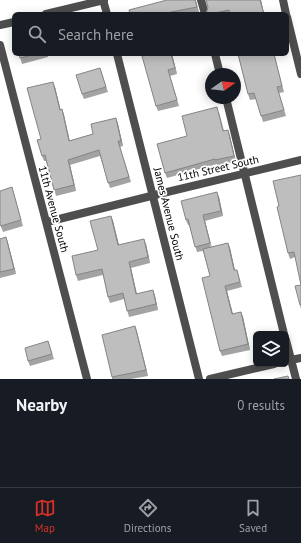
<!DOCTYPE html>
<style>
:root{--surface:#171b24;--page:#20242c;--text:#f1f3f6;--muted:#9ea1a6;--line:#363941;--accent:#d93025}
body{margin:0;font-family:"PT Sans",sans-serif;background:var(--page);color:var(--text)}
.controls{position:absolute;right:12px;bottom:12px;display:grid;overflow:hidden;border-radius:6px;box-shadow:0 2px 10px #0003}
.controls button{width:36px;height:36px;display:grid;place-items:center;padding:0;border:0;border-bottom:1px solid var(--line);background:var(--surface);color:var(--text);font:20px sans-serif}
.compass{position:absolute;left:205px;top:68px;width:36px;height:36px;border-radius:50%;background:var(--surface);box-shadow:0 2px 10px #0003;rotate:76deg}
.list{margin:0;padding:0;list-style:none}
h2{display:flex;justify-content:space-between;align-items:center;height:52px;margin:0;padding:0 16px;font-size:17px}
h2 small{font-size:13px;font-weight:400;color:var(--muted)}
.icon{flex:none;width:22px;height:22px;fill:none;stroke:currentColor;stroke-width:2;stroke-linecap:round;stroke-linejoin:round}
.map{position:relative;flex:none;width:301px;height:379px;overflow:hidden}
.search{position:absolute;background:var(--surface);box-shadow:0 2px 10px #0003;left:12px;right:12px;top:12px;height:44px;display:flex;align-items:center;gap:10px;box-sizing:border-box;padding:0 14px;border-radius:6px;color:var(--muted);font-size:15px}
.sheet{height:108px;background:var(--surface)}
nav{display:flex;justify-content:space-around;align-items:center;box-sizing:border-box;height:56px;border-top:1px solid var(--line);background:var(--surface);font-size:11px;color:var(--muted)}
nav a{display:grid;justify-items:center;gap:2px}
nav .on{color:var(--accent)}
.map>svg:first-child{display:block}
</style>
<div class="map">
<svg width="301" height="379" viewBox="0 0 301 379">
<rect width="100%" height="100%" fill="#fff"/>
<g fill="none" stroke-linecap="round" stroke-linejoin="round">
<!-- service -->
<g stroke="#4e4e4e" stroke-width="8">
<polyline points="201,0 205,14"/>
<polyline points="215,54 220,74"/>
<polyline points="226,98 284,334"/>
<polyline points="286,340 296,379"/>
</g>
<!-- minor -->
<g stroke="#4e4e4e" stroke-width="8">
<polyline points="103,0 107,14"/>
<polyline points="283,0 286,14"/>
<polyline points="46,14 104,0"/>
<polyline points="287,17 301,74"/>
<polyline points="0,25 14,22"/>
<polyline points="0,45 87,379"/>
<polyline points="117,54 199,379"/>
<polyline points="47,222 163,193 301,160"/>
<polyline points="286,361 301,358"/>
<polyline points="210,379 274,364"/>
</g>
</g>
<!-- wall -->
<g fill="#a3a3a3">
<polygon points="167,0 196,0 199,12 189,14 130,14"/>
<polygon points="206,0 261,0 264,14 206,14 208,7"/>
<polygon points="19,54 54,54 48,56 48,57 22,64"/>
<polygon points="149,54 172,54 177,74 170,76 179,106 158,111 156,106"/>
<polygon points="238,54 274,54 284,92 279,93 286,116 263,122 256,99 250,100 248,94"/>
<polygon points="100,68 108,92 84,99 82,94"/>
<polygon points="55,87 60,109 62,109 64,115 69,141 93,134 116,118 118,124 123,146 120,147 131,182 110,188 100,156 70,165 76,191 56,196 46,161 44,161 42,156 41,139"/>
<polygon points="219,112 224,131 228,130 230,136 236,162 217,165 217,164 167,178 165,173 187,136"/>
<polygon points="301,175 301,309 300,305 301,285 295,257 290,259 288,253 279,206"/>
<polygon points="12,187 23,226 3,232 0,224"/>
<polygon points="219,197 223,216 205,221 211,247 228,243 230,248 235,270 237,270 242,287 227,291 233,314 241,312 243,317 250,350 222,356 220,351 210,276 203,251 197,252 189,225 188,225 186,220"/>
<polygon points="111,216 113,221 119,245 146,244 150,263 131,268 137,294 153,290 155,296 158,310 129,317 124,299 110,303 108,297 103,275 78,281 76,275 98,250"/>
<polygon points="6,237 8,243 16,274 0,278 0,239"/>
<polygon points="135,326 137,332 148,376 131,379 112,379 112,377"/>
<polygon points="48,341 54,359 30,366 28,361"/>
</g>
<!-- shaded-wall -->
<g fill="#858585">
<polygon points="260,0 261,0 264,14"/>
<polygon points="171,54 172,54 177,74 175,68"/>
<polygon points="53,82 55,87 62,115 60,110"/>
<polygon points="62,109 64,115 71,146 69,141"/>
<polygon points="116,118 118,124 123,146 121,141"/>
<polygon points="228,130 230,136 236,162 234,156"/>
<polygon points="68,160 70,165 76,191 74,185"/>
<polygon points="217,192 219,197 223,216 221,211"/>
<polygon points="203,215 205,221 212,248 210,243"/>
<polygon points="111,216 113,221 120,250 118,245"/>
<polygon points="6,237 8,243 16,274 14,269"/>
<polygon points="144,239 146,244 150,263 148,257"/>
<polygon points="228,243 230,248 236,276 234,270"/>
<polygon points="129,262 131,268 138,300 136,294"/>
<polygon points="225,286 227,291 234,319 232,314"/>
<polygon points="153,290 155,296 158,310 156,304"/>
<polygon points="241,312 243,317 250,350 248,344"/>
<polygon points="135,326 137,332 148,376 146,370"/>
</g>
<!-- building -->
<g fill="#bebebe" stroke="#858585">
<polygon points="167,0 195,0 197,7 161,14 130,14 129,10"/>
<polygon points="206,0 260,0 264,14 230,14 229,10 210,14 206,14 208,7"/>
<polygon points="19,54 37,54 20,58"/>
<polygon points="149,54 171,54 175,68 168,70 177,100 156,106 142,56"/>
<polygon points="238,54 274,54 282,86 277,87 284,110 261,116 254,93 248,94"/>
<polygon points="100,68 106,87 82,94 76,75"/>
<polygon points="53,82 60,110 62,109 69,141 93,134 91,124 116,118 121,141 118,141 129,177 108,183 99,150 68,160 74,185 54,190 45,155 42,156 37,140 41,139 27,88"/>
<polygon points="217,107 223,131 228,130 234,156 215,160 215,159 165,173 157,144 187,136 182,116"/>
<polygon points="301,175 301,305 300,305 295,286 301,285 294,252 288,253 277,207 279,206 273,181"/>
<polygon points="12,187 21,220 1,226 0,224 0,191"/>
<polygon points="217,192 221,211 203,215 210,243 195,247 188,219 186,220 181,201"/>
<polygon points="111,216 118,245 144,239 148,257 129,262 136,294 153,290 156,304 127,311 123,293 108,297 102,269 76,275 72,256 98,250 90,221"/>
<polygon points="6,237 14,269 0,272 0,239"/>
<polygon points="228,243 234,270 237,270 240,282 225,286 232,314 241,312 248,344 220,351 202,278 210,276 203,249"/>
<polygon points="135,326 146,370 112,377 102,335"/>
<polygon points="48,341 52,354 28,361 25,348"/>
<polygon points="288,376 289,379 274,379"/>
</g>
<g text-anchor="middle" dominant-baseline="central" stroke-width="3.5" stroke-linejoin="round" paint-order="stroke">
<!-- street labels -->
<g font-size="11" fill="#000" stroke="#fff">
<text transform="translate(218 168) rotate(-13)">11th Street South</text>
<text transform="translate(54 209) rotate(75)">11th Avenue South</text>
<text transform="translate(169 214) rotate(76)">James Avenue South</text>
</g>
</g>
</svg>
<div class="controls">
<button><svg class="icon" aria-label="layers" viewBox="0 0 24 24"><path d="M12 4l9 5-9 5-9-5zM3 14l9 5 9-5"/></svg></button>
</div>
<svg class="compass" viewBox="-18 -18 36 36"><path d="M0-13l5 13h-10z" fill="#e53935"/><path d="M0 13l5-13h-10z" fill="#9ea1a6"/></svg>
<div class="search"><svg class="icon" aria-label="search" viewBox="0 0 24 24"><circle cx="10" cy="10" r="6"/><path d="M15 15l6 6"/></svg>Search here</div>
</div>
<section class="sheet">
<h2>Nearby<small>0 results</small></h2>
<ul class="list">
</ul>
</section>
<nav>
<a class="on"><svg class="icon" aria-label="map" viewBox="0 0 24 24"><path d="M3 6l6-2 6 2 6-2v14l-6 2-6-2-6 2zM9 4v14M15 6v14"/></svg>Map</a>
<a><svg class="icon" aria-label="directions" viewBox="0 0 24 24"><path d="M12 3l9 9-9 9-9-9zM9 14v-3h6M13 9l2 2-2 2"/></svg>Directions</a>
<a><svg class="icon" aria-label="saved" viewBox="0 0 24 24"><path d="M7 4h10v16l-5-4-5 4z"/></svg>Saved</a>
</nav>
